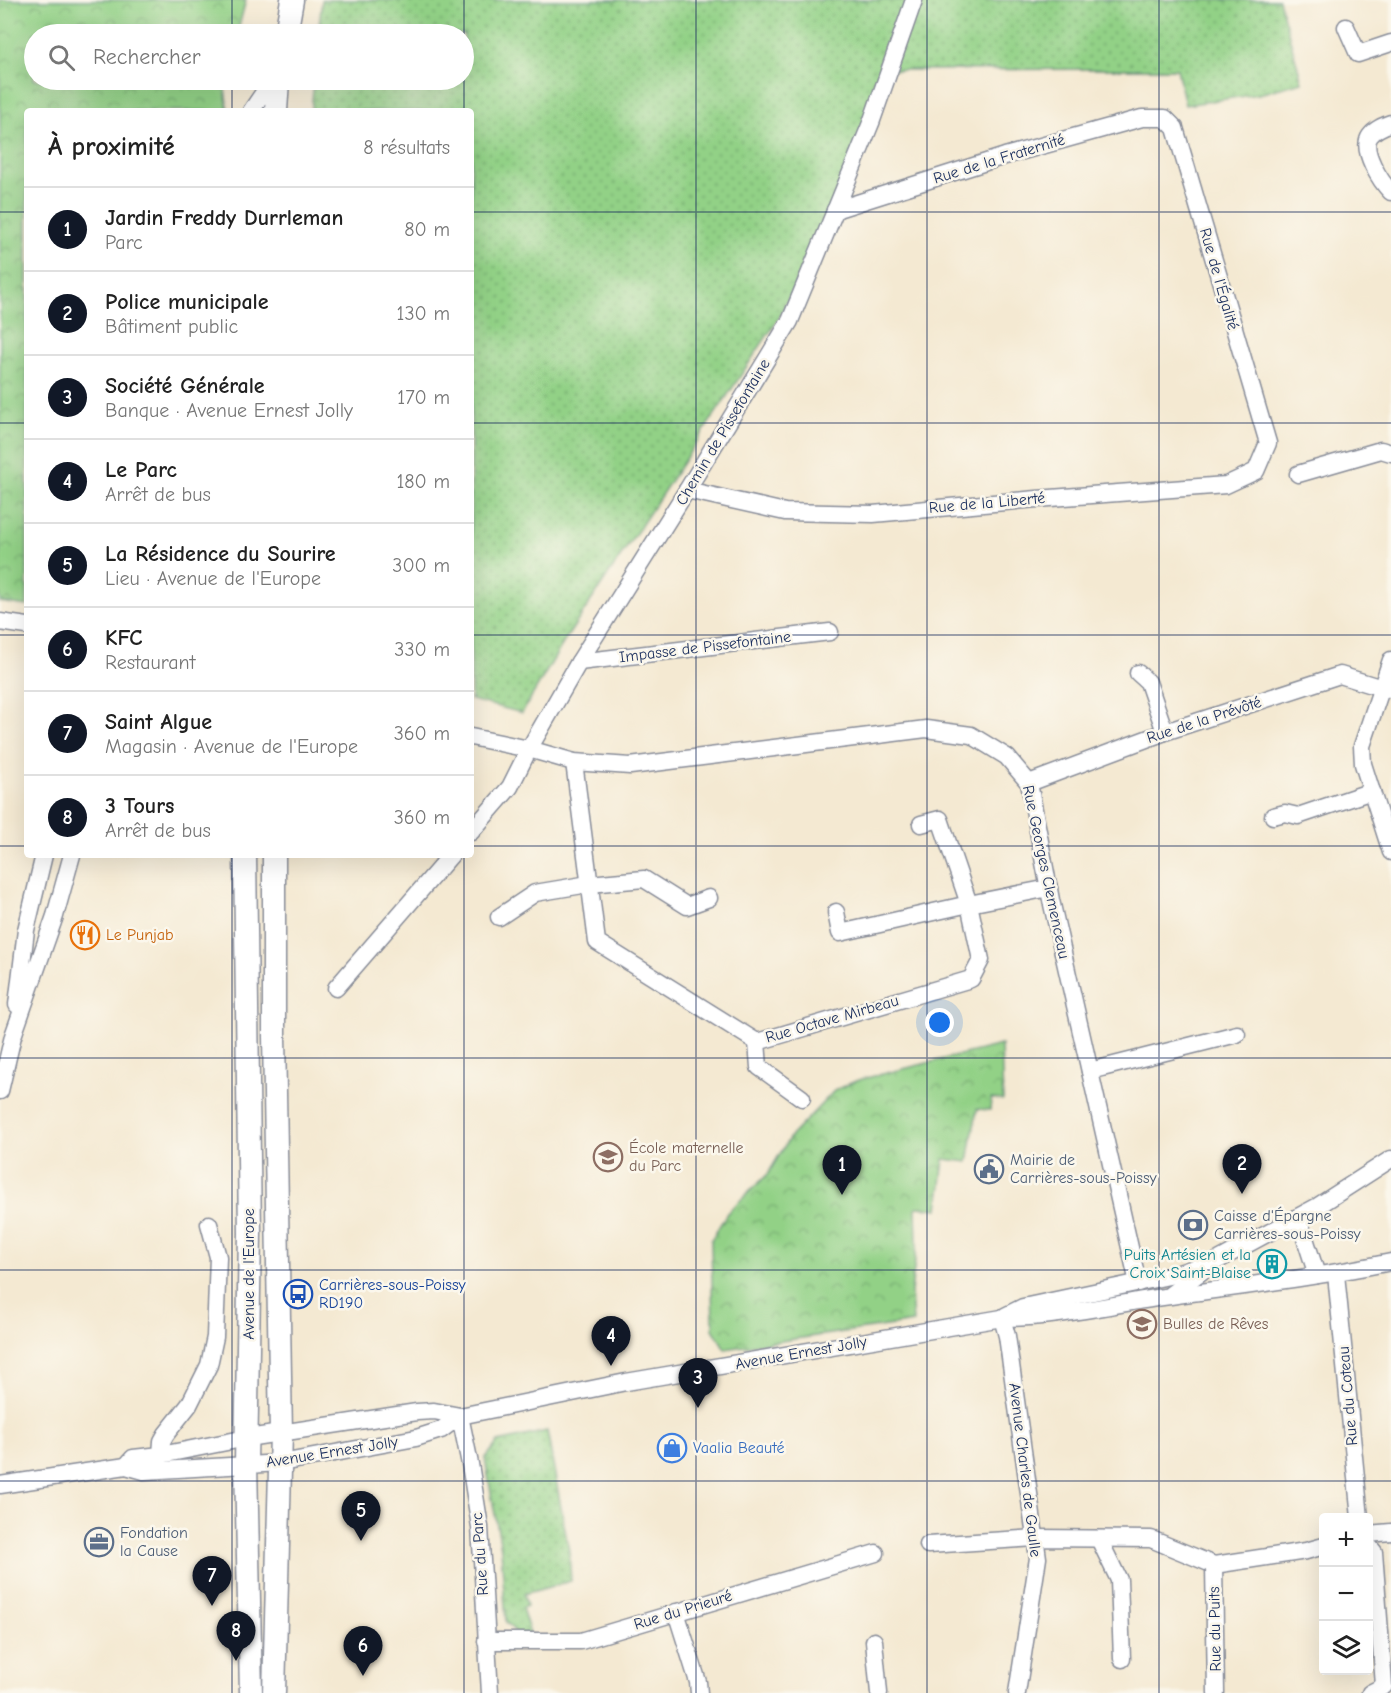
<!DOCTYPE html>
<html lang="fr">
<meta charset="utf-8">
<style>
:root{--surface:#fff;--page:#f6f6f6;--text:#222;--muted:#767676;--line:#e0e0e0;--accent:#111827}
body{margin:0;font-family:"Comic Neue",sans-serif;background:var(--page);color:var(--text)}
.controls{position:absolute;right:18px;bottom:18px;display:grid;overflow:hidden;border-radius:6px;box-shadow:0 6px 24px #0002}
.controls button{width:54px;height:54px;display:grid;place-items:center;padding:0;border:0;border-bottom:2px solid var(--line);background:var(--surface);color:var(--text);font:30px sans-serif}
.you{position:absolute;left:940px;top:1023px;width:21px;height:21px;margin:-15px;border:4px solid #fff;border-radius:50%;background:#1a73e8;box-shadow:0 0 0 9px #1a73e833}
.badge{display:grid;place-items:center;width:39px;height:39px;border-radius:50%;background:var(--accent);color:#fff;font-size:20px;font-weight:700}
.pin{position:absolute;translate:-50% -50px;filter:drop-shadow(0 2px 3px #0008)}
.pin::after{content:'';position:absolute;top:32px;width:21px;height:18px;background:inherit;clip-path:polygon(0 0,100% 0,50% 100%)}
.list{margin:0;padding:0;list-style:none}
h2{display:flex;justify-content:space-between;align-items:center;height:78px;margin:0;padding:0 24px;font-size:26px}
h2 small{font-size:20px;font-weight:400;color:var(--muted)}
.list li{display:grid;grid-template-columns:39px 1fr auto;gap:18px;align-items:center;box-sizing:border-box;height:84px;padding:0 24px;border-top:2px solid var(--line)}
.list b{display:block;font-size:22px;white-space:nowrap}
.list p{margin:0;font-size:20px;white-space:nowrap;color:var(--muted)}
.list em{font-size:20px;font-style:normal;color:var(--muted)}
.icon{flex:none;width:33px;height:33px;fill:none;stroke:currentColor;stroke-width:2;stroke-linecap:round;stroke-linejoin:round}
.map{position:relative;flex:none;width:1391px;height:1693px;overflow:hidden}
.search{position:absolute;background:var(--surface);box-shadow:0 6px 24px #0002;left:24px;top:24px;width:450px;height:66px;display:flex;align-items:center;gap:15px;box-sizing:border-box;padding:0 21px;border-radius:33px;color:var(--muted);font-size:22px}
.panel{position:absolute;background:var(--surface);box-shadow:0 6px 24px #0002;left:24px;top:108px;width:450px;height:750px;border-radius:6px}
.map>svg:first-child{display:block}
</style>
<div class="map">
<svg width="1391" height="1693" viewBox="0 0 1391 1693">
<defs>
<pattern id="grass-dots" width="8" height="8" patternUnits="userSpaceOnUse" patternTransform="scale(1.5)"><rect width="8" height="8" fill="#92d186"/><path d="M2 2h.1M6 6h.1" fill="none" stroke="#76aa71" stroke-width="1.8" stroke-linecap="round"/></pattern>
<pattern id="park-crowns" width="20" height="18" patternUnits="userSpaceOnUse" patternTransform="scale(1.5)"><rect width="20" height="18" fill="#92d186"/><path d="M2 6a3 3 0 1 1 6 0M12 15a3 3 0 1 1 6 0" fill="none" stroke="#76aa71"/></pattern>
</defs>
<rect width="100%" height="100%" fill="#fbf7ec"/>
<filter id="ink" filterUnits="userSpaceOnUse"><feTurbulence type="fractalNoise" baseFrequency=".0167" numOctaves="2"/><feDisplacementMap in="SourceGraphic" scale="12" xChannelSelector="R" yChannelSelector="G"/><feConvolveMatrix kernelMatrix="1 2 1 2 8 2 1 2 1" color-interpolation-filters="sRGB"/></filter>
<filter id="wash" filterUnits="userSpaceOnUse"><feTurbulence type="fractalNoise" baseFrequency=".008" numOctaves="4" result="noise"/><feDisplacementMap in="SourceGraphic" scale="24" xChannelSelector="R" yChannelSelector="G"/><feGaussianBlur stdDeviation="1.35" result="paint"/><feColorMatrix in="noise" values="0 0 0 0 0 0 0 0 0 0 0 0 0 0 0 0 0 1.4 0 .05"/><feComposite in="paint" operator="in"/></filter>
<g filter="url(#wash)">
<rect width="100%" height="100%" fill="#f4e9d2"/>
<!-- grass -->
<g fill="url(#grass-dots)" stroke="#568072" stroke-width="1.5">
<polygon points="322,0 1279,0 1302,82 1259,94 1185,105 1177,69 889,70 826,220 779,318 565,640 522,713 471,700 471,111 311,111 314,80 464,80 464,34 318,34"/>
<polygon points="547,1431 569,1551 571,1581 524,1594 527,1606 522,1608 530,1634 518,1635 506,1622 501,1548 485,1459 498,1442"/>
</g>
<!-- park -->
<g fill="url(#park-crowns)" stroke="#568072" stroke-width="1.5">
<polygon points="0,0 246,0 237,34 34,34 34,80 227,80 225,88 228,111 27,111 27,606 0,602"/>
<polygon points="1001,1045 1003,1100 991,1099 990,1110 977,1109 968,1162 944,1159 938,1209 916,1207 917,1245 911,1292 913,1322 725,1349 713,1329 711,1240 727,1213 768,1174 790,1137 835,1090 858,1080"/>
</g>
</g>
<g filter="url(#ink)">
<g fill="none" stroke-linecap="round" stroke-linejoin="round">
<!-- minor casing -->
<g stroke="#888c98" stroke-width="19">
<g id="minor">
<polyline points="1346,27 1358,54 1391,43"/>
<polyline points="251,111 266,89 275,80"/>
<path d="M 1391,123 C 1383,126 1375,129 1370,136 C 1360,150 1381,182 1391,192"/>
<polyline points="1298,474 1381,450 1391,453"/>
<polyline points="687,490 785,512 873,514 1037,499 1226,485 1256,471 1268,443 1175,128 1165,118 1142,118 1005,156 835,210"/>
<polyline points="0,622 27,626"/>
<polyline points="1391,660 1362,746 1363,764 1391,852"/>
<polyline points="579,662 830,632"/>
<polyline points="1138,673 1148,682 1165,732"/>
<polyline points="471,737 529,749 574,762 630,766 926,729 971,735 1007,757 1029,783 1051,900 1138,1283"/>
<polyline points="574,762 597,942 757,1042 971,979 981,960 969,904 1049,888"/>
<polyline points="1029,783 1165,732 1340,675 1382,688 1391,689"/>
<polyline points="1273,816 1285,813 1298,816 1372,791"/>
<polyline points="471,832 510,787 529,749 579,662 687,490 790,321 871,123 914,0"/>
<polyline points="836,912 840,933 969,904 940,819 921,824"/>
<polyline points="499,917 535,893 589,884 644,879 687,906 709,898"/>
<polyline points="336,988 451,855"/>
<polyline points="17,1005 26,930 44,855"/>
<polyline points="757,1042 759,1067 802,1098"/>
<polyline points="1090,1071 1237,1034"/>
<polyline points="0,1091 13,1036 55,916 72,855"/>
<polyline points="1298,1217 1317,1275"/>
<polyline points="1336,1274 1360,1518"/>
<polyline points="1171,1294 1213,1263 1318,1206 1391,1159"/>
<polyline points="1005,1316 1023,1307 1169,1276 1201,1266"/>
<polyline points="1002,1318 1007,1336 1038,1558 1017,1693"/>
<polyline points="460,1416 470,1464 480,1527 490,1693"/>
<polyline points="161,1455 162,1441 166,1434 189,1405 209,1365 215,1337 218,1257 209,1224"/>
<path d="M 126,1466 L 133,1458 L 161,1455 L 247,1438 L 417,1412 L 434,1411 L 460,1416 L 626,1382 L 1002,1318 C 1054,1318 1105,1306 1156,1298 C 1234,1287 1313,1278 1391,1262"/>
<polyline points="0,1485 126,1466 144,1471 281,1463 416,1438 441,1430 460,1416"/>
<polyline points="1368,1534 1391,1532"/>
<polyline points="1099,1539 1119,1580 1122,1659"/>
<polyline points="928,1545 1035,1538 1151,1539 1214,1565 1306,1551 1324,1546"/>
<polyline points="1368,1545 1374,1552 1384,1686 1370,1693"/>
<polyline points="1214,1565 1216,1693"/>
<polyline points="676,1612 698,1682 699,1693"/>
<polyline points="486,1641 581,1641 876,1553"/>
<polyline points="874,1641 879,1693"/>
</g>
</g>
<!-- major casing -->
<g stroke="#888c98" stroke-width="25">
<g id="major">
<polyline points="286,34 292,0"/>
<polyline points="276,111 278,80"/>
<polyline points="245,855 250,1233 246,1464 251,1693"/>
<polyline points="274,855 274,1036 281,1433 274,1693"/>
</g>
</g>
<!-- minor -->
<use href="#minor" stroke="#fff" stroke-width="16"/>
<!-- major -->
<use href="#major" stroke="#fff" stroke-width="22"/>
</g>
</g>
<!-- grid -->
<path fill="none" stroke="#1b2f5e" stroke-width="1.5" stroke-opacity="0.55" d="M 232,0 L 232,34M 464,0 L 464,111M 696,0 L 696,1693M 927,0 L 927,1693M 1159,0 L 1159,1693M 232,80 L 232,111M 0,212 L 27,212M 471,212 L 1391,212M 0,423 L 27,423M 471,423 L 1391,423M 0,635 L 27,635M 471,635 L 1391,635M 0,846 L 27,846M 471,846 L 1391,846M 232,855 L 232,1693M 464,855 L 464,1693M 0,1058 L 1391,1058M 0,1270 L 1391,1270M 0,1481 L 1391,1481"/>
<!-- icons -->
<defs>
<g id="restaurant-ring" transform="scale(1.5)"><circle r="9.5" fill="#fbf7ec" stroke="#e8710a" stroke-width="1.5"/><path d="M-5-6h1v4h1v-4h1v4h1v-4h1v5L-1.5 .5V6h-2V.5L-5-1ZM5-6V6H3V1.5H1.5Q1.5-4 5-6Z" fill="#e8710a"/></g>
<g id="school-ring" transform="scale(1.5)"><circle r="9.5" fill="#fbf7ec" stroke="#8d6e63" stroke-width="1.5"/><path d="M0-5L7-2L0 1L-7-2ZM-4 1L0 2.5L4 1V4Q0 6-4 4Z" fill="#8d6e63"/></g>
<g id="civic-ring" transform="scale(1.5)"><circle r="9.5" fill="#fbf7ec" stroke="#5c6f8a" stroke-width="1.5"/><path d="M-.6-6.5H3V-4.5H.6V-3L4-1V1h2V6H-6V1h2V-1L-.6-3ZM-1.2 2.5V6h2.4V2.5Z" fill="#5c6f8a"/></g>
<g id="bank-ring" transform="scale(1.5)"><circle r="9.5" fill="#fbf7ec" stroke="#5c6f8a" stroke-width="1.5"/><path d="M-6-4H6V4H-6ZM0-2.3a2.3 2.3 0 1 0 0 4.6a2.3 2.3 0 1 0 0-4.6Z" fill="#5c6f8a"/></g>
<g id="building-ring" transform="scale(1.5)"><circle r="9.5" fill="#fbf7ec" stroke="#0f9aa8" stroke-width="1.5"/><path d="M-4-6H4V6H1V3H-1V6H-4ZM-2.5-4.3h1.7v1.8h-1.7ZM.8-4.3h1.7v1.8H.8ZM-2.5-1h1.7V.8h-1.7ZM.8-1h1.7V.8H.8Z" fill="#0f9aa8"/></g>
<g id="bus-ring" transform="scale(1.5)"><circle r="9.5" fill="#fbf7ec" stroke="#1a4fb4" stroke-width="1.5"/><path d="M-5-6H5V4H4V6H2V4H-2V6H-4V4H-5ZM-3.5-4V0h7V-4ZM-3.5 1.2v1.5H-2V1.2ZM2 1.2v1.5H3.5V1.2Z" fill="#1a4fb4"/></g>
<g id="shop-ring" transform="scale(1.5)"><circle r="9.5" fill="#fbf7ec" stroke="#3f7fe0" stroke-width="1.5"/><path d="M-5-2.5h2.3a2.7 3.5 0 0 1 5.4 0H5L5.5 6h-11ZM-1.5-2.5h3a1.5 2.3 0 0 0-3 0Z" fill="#3f7fe0"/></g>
<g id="office-ring" transform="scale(1.5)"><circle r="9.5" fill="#fbf7ec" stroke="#5c6f8a" stroke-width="1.5"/><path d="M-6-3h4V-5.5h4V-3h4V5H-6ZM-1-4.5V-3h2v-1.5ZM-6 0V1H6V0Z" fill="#5c6f8a"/></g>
</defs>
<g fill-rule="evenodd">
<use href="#restaurant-ring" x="85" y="935"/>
<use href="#school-ring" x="608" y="1157"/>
<use href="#civic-ring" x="989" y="1169"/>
<use href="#bank-ring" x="1193" y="1225"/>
<use href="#building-ring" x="1272" y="1264"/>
<use href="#bus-ring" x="298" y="1294"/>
<use href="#school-ring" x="1142" y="1324"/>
<use href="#shop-ring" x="672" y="1448"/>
<use href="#office-ring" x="99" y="1542"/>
</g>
<g text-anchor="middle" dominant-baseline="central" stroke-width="5" stroke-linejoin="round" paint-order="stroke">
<!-- street labels -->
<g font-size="16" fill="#1b2f5e" stroke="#fbf7ec">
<text transform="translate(999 159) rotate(-17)">Rue de la Fraternité</text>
<text transform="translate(1219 279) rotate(74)">Rue de l'Égalité</text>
<text transform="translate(723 432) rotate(-59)">Chemin de Pissefontaine</text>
<text transform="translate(987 503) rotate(-5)">Rue de la Liberté</text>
<text transform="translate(705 647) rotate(-7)">Impasse de Pissefontaine</text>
<text transform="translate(1204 720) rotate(-18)">Rue de la Prévôté</text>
<text transform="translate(1046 872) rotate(78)">Rue Georges Clemenceau</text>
<text transform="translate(832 1019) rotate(-16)">Rue Octave Mirbeau</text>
<text transform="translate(249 1274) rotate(-90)">Avenue de l'Europe</text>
<text transform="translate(801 1353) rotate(-10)">Avenue Ernest Jolly</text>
<text transform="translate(1348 1396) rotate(-95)">Rue du Coteau</text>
<text transform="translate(332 1452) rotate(-9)">Avenue Ernest Jolly</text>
<text transform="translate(1025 1470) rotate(83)">Avenue Charles de Gaulle</text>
<text transform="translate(480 1554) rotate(-94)">Rue du Parc</text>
<text transform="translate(683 1610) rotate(-17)">Rue du Prieuré</text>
<text transform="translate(1215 1629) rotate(-91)">Rue du Puits</text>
</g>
<!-- food labels -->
<g font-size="16" fill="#c56008" stroke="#fbf7ec" text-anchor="start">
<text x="106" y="935">Le Punjab</text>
</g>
<!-- education labels -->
<g font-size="16" fill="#785e54" stroke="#fbf7ec" text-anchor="start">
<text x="629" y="1148">École maternelle<tspan x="629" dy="18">du Parc</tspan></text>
<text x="1163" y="1324">Bulles de Rêves</text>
</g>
<!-- service labels -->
<g font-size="16" fill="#4e5e75" stroke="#fbf7ec" text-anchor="start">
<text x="1010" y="1160">Mairie de<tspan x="1010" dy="18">Carrières-sous-Poissy</tspan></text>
<text x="1214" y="1216">Caisse d'Épargne<tspan x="1214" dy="18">Carrières-sous-Poissy</tspan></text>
<text x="120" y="1533">Fondation<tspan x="120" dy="18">la Cause</tspan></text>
</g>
<!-- culture labels -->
<g font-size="16" fill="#0d838f" stroke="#fbf7ec" text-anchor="end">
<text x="1251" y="1255">Puits Artésien et la<tspan x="1251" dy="18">Croix Saint-Blaise</tspan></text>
</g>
<!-- transit labels -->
<g font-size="16" fill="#164399" stroke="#fbf7ec" text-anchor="start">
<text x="319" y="1285">Carrières-sous-Poissy<tspan x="319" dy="18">RD190</tspan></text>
</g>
<!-- shop labels -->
<g font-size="16" fill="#366cbe" stroke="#fbf7ec" text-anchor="start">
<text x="693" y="1448">Vaalia Beauté</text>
</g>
</g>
</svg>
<div class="controls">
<button>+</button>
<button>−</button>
<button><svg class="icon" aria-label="layers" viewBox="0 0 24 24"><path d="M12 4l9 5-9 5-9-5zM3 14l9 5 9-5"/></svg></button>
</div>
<div class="you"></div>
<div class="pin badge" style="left:842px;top:1195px">1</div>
<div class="pin badge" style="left:1242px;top:1194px">2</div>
<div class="pin badge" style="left:698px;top:1408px">3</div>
<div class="pin badge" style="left:611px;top:1366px">4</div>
<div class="pin badge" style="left:361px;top:1541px">5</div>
<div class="pin badge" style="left:363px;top:1676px">6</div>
<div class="pin badge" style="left:212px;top:1606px">7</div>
<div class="pin badge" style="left:236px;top:1661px">8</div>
<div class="search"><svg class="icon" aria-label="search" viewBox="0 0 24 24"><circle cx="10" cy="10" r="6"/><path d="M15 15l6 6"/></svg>Rechercher</div>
<section class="panel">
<h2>À proximité<small>8 résultats</small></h2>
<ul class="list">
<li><span class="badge">1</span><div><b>Jardin Freddy Durrleman</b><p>Parc</p></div><em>80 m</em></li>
<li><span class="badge">2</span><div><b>Police municipale</b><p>Bâtiment public</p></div><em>130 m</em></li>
<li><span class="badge">3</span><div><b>Société Générale</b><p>Banque · Avenue Ernest Jolly</p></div><em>170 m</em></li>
<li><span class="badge">4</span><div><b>Le Parc</b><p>Arrêt de bus</p></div><em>180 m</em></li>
<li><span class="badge">5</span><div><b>La Résidence du Sourire</b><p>Lieu · Avenue de l'Europe</p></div><em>300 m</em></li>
<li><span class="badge">6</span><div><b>KFC</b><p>Restaurant</p></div><em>330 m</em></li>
<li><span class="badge">7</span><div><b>Saint Algue</b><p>Magasin · Avenue de l'Europe</p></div><em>360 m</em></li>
<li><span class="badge">8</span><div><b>3 Tours</b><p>Arrêt de bus</p></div><em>360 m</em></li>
</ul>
</section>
</div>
